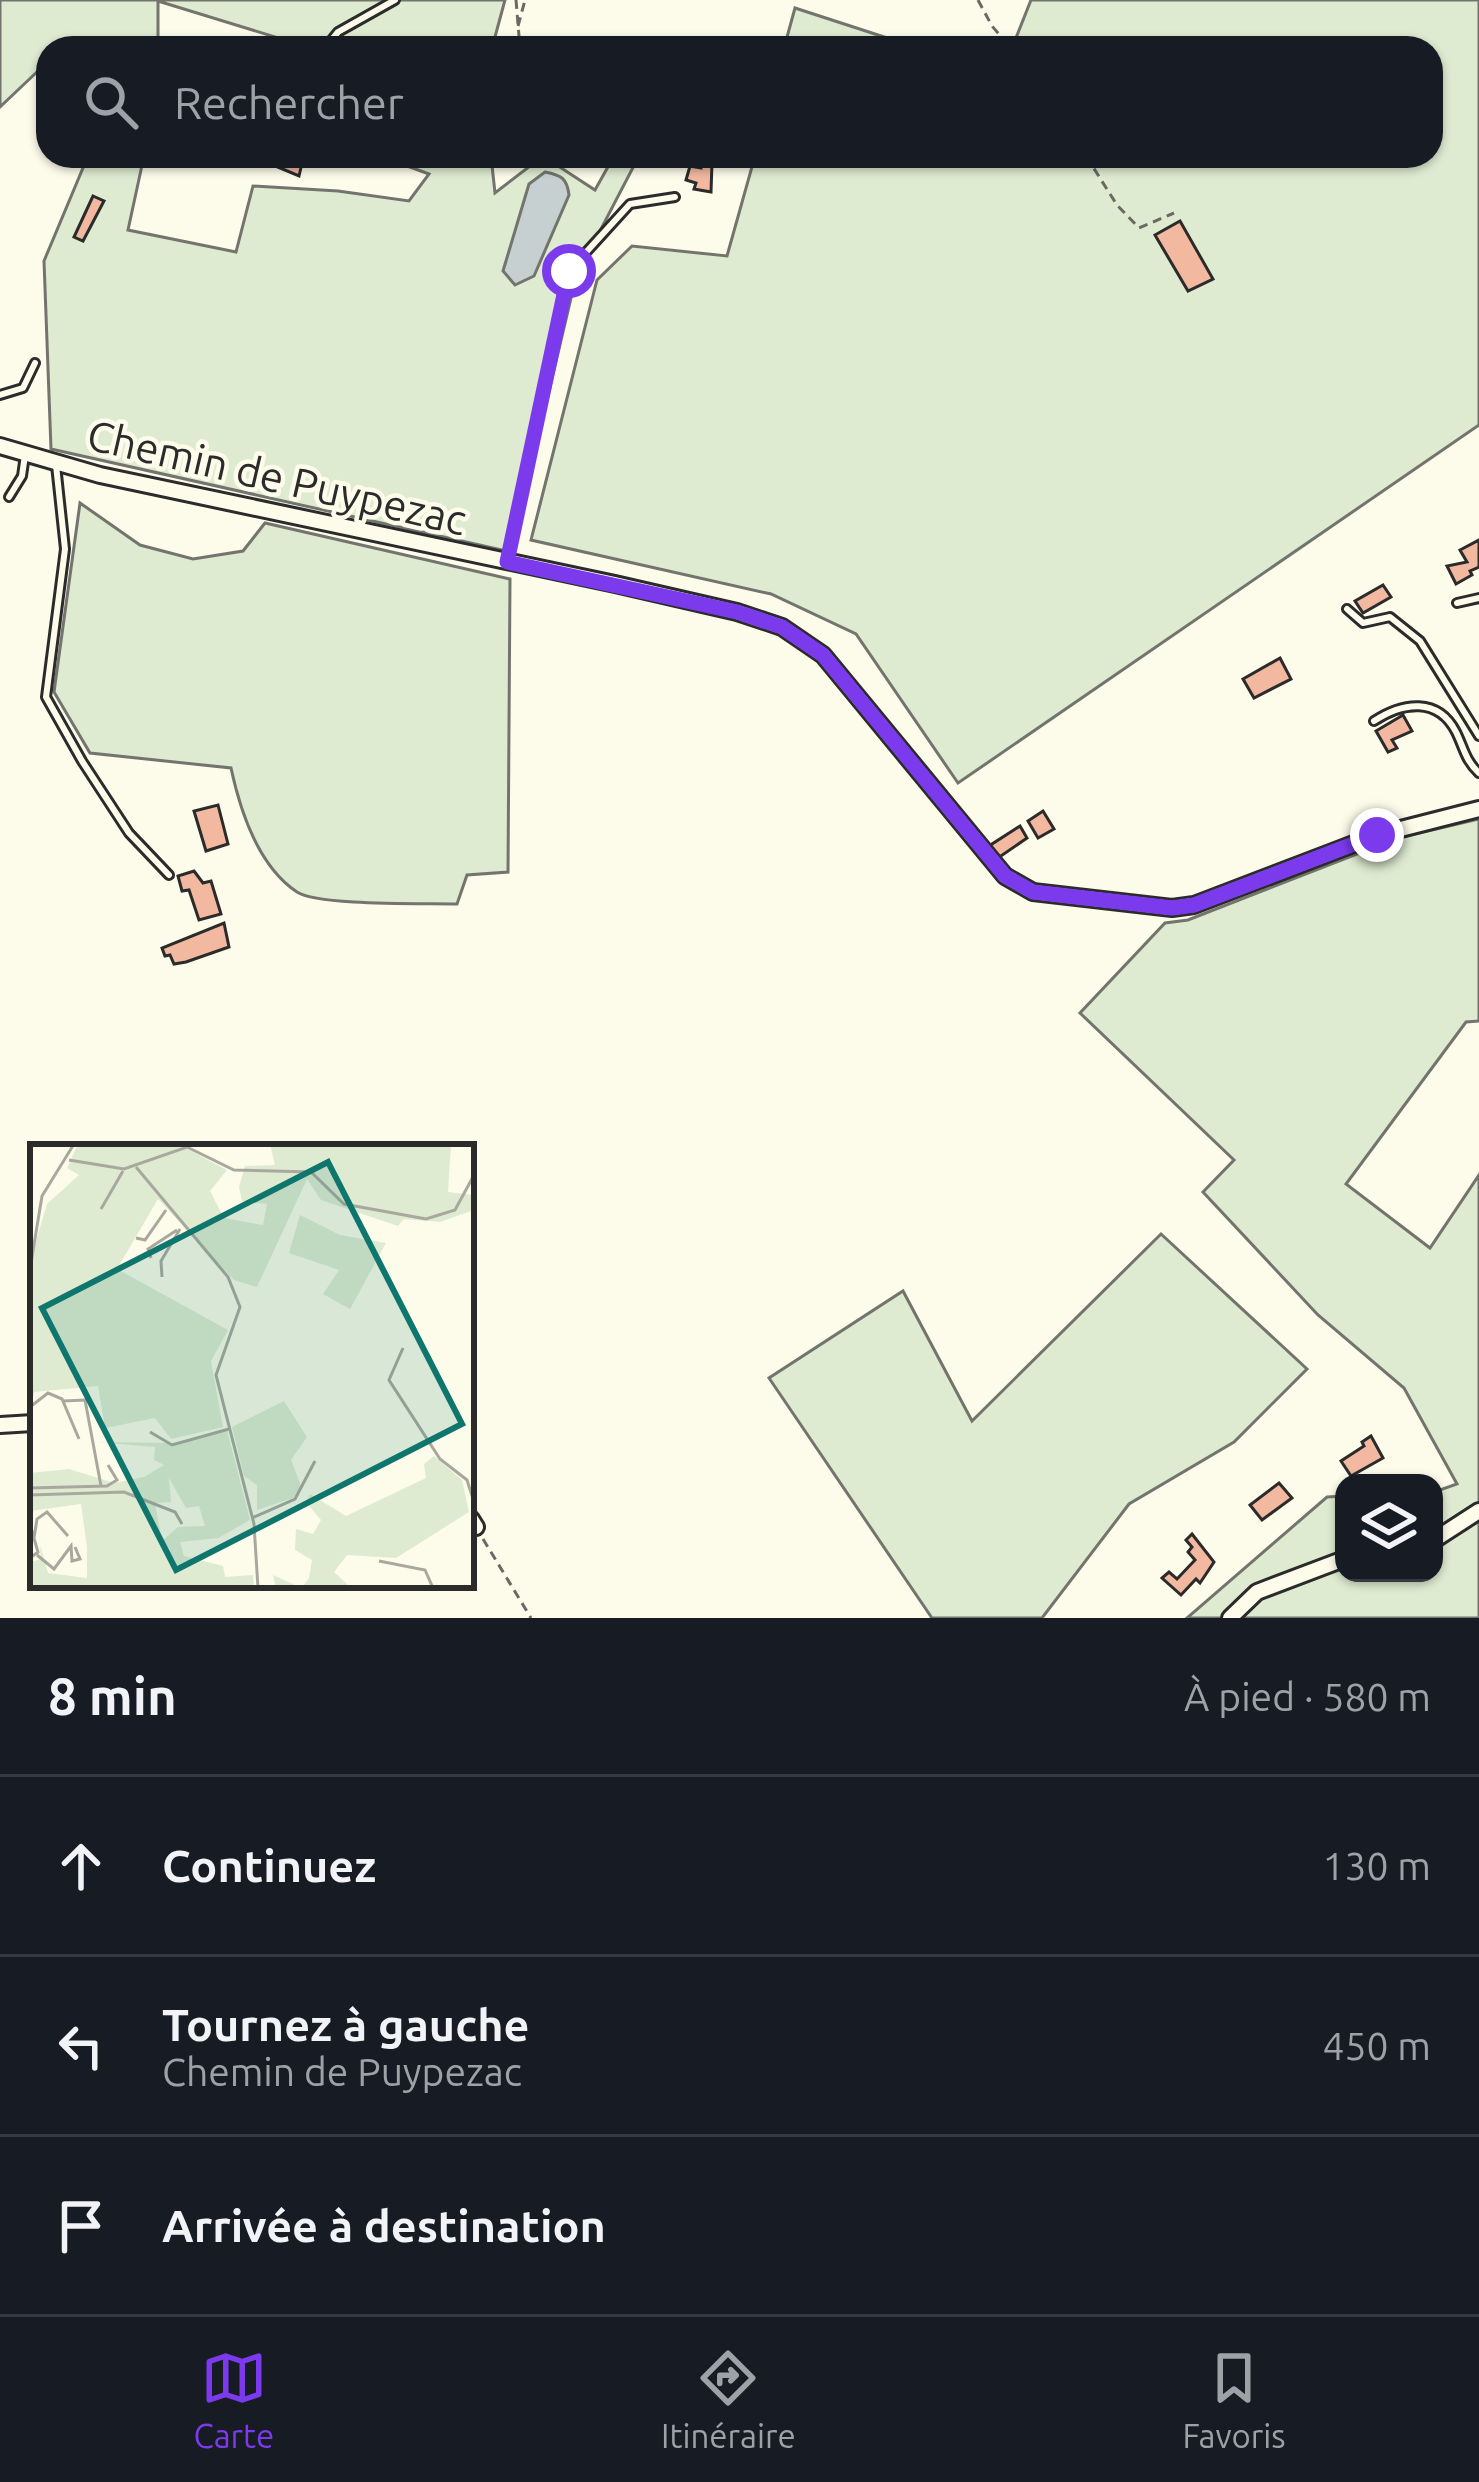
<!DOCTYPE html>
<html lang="fr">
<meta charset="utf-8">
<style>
:root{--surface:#171b24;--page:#20242c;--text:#f1f3f6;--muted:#9ea1a6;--line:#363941;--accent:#7c3aed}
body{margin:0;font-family:Ubuntu,sans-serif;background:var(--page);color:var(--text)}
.controls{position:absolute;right:36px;bottom:36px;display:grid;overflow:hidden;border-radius:24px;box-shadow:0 3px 9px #0004}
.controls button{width:108px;height:108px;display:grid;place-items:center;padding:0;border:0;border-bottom:3px solid var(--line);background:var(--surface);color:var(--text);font:60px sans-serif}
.stop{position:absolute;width:36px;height:36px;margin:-27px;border:9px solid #7c3aed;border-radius:50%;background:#fff}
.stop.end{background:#7c3aed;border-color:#fff;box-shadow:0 3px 12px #0008}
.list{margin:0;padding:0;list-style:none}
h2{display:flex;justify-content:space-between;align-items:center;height:156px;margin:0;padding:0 48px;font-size:51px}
h2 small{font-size:39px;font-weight:400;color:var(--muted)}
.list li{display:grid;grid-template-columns:78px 1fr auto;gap:36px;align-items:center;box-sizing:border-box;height:180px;padding:0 48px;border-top:3px solid var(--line)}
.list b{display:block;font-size:45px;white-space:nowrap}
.list p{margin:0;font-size:39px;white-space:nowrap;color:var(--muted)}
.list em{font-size:39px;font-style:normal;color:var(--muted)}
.icon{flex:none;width:66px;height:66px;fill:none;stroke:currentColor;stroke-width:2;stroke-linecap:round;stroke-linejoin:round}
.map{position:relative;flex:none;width:1479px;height:1618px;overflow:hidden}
.search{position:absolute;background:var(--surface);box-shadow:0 3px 9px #0004;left:36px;right:36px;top:36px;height:132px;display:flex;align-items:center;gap:30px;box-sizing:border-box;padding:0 42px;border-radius:36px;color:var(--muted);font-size:45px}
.sheet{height:696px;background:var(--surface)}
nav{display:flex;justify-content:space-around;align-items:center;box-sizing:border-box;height:168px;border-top:3px solid var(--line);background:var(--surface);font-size:33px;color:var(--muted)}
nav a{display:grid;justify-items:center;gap:6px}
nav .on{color:var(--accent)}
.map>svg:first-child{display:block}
</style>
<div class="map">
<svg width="1479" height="1618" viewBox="0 0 1479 1618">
<rect width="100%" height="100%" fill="#fdfbea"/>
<!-- green -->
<g fill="#deebd1" stroke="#74746e" stroke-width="3">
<polygon points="0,0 505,0 492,48 311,48 158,1 158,48 48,48 48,71 39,70 0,107"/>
<polygon points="1031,0 1479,0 1479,425 958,783 856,634 771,594 531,540 597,280 632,246 727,256 755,156 1431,156 1431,48 1012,48"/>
<polygon points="795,8 918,48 784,48"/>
<polygon points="88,156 144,156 128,230 236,252 253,186 338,191 409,201 429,174 380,156 491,156 495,193 543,156 595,190 614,156 639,156 576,277 511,552 51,449 44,261"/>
<path d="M 80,503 L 140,545 L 193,559 L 243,551 L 265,523 L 510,579 L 508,872 L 467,875 L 457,904 C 426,903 318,906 297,892 C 258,866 240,810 231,768 L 90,753 L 54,692 Z"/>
<polygon points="1479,819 1479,1021 1466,1022 1346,1184 1430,1248 1479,1175 1479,1618 1187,1618 1327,1497 1344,1496 1344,1573 1434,1573 1434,1492 1457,1484 1404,1388 1318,1315 1203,1192 1234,1160 1080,1013 1165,923 1188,920 1398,838"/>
<polygon points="1161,1234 1307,1369 1234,1442 1129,1504 1042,1618 932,1618 769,1378 903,1291 972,1421"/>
</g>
<!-- water -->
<path fill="#c7d0d0" stroke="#74746e" stroke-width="3" d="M 545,172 C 561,175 567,178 569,195 L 534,276 L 515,285 L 503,271 L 529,184 Z"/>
<!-- building -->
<g fill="#f2b8a0" stroke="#2b2b2b" stroke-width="3">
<polygon points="269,156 303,159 299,176 273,165 275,157"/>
<polygon points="703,156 721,156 719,164 712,163 711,192 694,189 696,183 686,180 690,166 701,168"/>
<polygon points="93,196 104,201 83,241 74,237"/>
<polygon points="1180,221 1213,279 1188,291 1155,235"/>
<polygon points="1479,540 1479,567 1470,571 1472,575 1456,584 1447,566 1467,562 1460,550"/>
<polygon points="1383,585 1391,597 1363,613 1355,601"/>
<polygon points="1280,658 1291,679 1254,698 1243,679"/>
<polygon points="1403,715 1412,731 1392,740 1397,748 1388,752 1376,731"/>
<polygon points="218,805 228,844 206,851 194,811"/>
<polygon points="1043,811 1054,829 1038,838 1028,821"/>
<polygon points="1020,826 1027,838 998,858 989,846"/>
<polygon points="194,871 203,883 211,881 221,914 199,920 189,890 182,891 178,876"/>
<polygon points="224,923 229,947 186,962 174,964 170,955 165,956 162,948"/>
<polygon points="1371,1436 1383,1458 1351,1476 1341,1461 1364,1446 1362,1442"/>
<polygon points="1279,1483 1292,1498 1262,1520 1250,1505"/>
<polygon points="1192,1534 1214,1562 1200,1583 1196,1579 1181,1595 1162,1578 1169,1572 1177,1579 1195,1560 1188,1552 1192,1547 1186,1540"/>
</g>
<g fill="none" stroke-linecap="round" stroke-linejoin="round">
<!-- lane casing -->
<g stroke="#2b2b2b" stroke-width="12">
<g id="lane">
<polyline points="325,48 338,32 395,0"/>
<polyline points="0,395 23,388 35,363"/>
<polyline points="56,465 65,549 46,697 82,761 129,833 169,875"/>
<polyline points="9,497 22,476 25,455"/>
<polyline points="507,562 569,271 630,204 675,197"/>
<polyline points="1457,603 1479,598"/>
<polyline points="1347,609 1363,623 1390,617 1420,641 1479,736"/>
<path d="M 1374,721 C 1403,702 1438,697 1456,732 C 1464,748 1465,760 1479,773"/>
</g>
</g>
<!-- street casing -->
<g stroke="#2b2b2b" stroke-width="20">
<g id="street">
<polyline points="0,446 100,475 615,584 737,612 782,627 823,655 1005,876 1033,892 1172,908 1194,905 1377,835 1479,809"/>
<polyline points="0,1425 33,1423"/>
<polyline points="471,1519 476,1527"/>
<polyline points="1434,1540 1479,1511"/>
<polyline points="1230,1618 1257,1592 1344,1559"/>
</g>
</g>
<!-- path -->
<g stroke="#6a6964" stroke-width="3" stroke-dasharray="9 6" stroke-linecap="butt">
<polyline points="516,0 520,48"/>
<polyline points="978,0 992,26 1011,48"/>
<polyline points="518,26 525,0"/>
<polyline points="1086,156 1117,205 1139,228 1174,213"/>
<polyline points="483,1539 531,1618"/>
</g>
<!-- lane -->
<use href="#lane" stroke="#fdfbea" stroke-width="6"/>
<!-- street -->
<use href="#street" stroke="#fdfbea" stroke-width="14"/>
</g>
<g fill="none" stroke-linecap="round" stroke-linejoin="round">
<!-- route -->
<polyline stroke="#7c3aed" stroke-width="15" points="569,271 507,562 737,612 782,627 823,655 1005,876 1033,892 1172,908 1194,905 1377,835"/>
</g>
<g text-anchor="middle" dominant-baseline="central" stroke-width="9" stroke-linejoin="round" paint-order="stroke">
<!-- street labels -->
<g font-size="42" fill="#2b2b2b" stroke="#fdfbea">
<text transform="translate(277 477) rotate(13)">Chemin de Puypezac</text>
</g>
</g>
<!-- overview -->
<g transform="translate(30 1144)">
<rect width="444" height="444" fill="#fdfbea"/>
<path d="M 48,0 L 148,0 L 197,26 L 180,47 L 194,74 L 233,81 L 237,60 L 212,57 L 209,43 L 215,22 L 245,21 L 240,0 L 421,0 L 418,48 L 444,51 L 444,66 L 410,78 L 374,75 L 368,82 L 291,56 L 277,35 L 227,143 L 204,136 L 128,55 L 87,125 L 198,186 L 181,217 L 193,283 L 141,295 L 125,274 L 75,284 L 68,242 L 4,248 L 0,270 L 0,117 L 17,60 L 49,31 L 37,24 ZM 270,71 L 310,91 L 356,99 L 320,165 L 293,150 L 309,126 L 259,109 ZM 254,257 L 277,293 L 261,316 L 271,342 L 263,354 L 227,366 L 227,341 L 214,332 L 202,283 ZM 197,286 L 220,376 L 188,394 L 150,398 L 154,412 L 193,422 L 195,433 L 223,431 L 224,444 L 3,444 L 0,418 L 11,415 L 10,401 L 18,429 L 57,434 L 57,403 L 51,360 L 0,367 L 0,329 L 39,325 L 84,339 L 114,333 L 134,321 L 124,316 L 125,303 L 67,298 L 143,299 ZM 139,334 L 156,364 L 169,362 L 175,382 L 148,383 L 132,397 L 125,359 L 141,358 ZM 404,312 L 432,336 L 439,368 L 366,414 L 317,411 L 304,428 L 321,444 L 246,444 L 243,431 L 272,444 L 279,434 L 282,416 L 265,406 L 266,385 L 283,390 L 291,376 L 276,358 L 280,350 L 316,372 L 396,334 L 394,320 Z" fill="#deebd1" fill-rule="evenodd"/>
<path fill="none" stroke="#a9a89e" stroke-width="3" d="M 39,16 L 94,25 L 157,3 L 204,26 L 281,28 L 314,60 L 396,75 L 425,66 L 444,31M 106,23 L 198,133 L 210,163 L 186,231 L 224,380 L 228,444M 71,65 L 93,27M 106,94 L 115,96 L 136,66M 121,114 L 118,105 L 147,86M 0,125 L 12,52 L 44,0M 132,133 L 131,117 L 150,85M 373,204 L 359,236 L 410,315 L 437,336 L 444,358M 33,257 L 55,256 L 71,342M 0,263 L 18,249 L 32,255 L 49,295M 120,288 L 142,301 L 199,285M 0,344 L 77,342 L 87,336 L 78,321M 0,351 L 94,348 L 145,368 L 152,380M 222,374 L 265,355 L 285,317M 0,381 L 8,408 L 0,414M 4,394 L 7,375 L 17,368 L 38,392M 7,411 L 24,425 L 41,402 L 42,417 L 50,415 L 45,403M 349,417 L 395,426 L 403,444"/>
<path fill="#0f766e" fill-opacity="0.15" stroke="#0f766e" stroke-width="6" d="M 298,18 L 432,280 L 146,426 L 12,164 Z"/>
<rect width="444" height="444" fill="none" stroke="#2b2b2b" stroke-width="6"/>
</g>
</svg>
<div class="controls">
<button><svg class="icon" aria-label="layers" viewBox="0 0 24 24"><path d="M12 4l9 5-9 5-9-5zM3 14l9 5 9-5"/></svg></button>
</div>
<div class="stop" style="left:569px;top:271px"></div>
<div class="stop end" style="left:1377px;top:835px"></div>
<div class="search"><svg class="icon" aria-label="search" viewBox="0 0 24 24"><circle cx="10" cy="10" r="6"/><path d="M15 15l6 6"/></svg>Rechercher</div>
</div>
<section class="sheet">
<h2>8 min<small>À pied · 580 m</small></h2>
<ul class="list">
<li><svg class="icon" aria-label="ahead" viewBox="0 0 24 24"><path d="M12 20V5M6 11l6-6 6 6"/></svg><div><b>Continuez</b></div><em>130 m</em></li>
<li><svg class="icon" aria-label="left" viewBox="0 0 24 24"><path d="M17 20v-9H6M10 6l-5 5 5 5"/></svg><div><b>Tournez à gauche</b><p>Chemin de Puypezac</p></div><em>450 m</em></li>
<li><svg class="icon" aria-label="arrive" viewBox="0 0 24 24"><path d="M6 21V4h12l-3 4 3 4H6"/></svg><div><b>Arrivée à destination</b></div></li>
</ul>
</section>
<nav>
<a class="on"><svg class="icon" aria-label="map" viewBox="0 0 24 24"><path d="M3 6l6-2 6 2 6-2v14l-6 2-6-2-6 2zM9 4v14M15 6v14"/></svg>Carte</a>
<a><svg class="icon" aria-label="directions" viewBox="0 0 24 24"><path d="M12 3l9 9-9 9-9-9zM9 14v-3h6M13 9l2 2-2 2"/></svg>Itinéraire</a>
<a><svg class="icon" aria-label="saved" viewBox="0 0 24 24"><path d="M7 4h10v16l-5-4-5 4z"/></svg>Favoris</a>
</nav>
